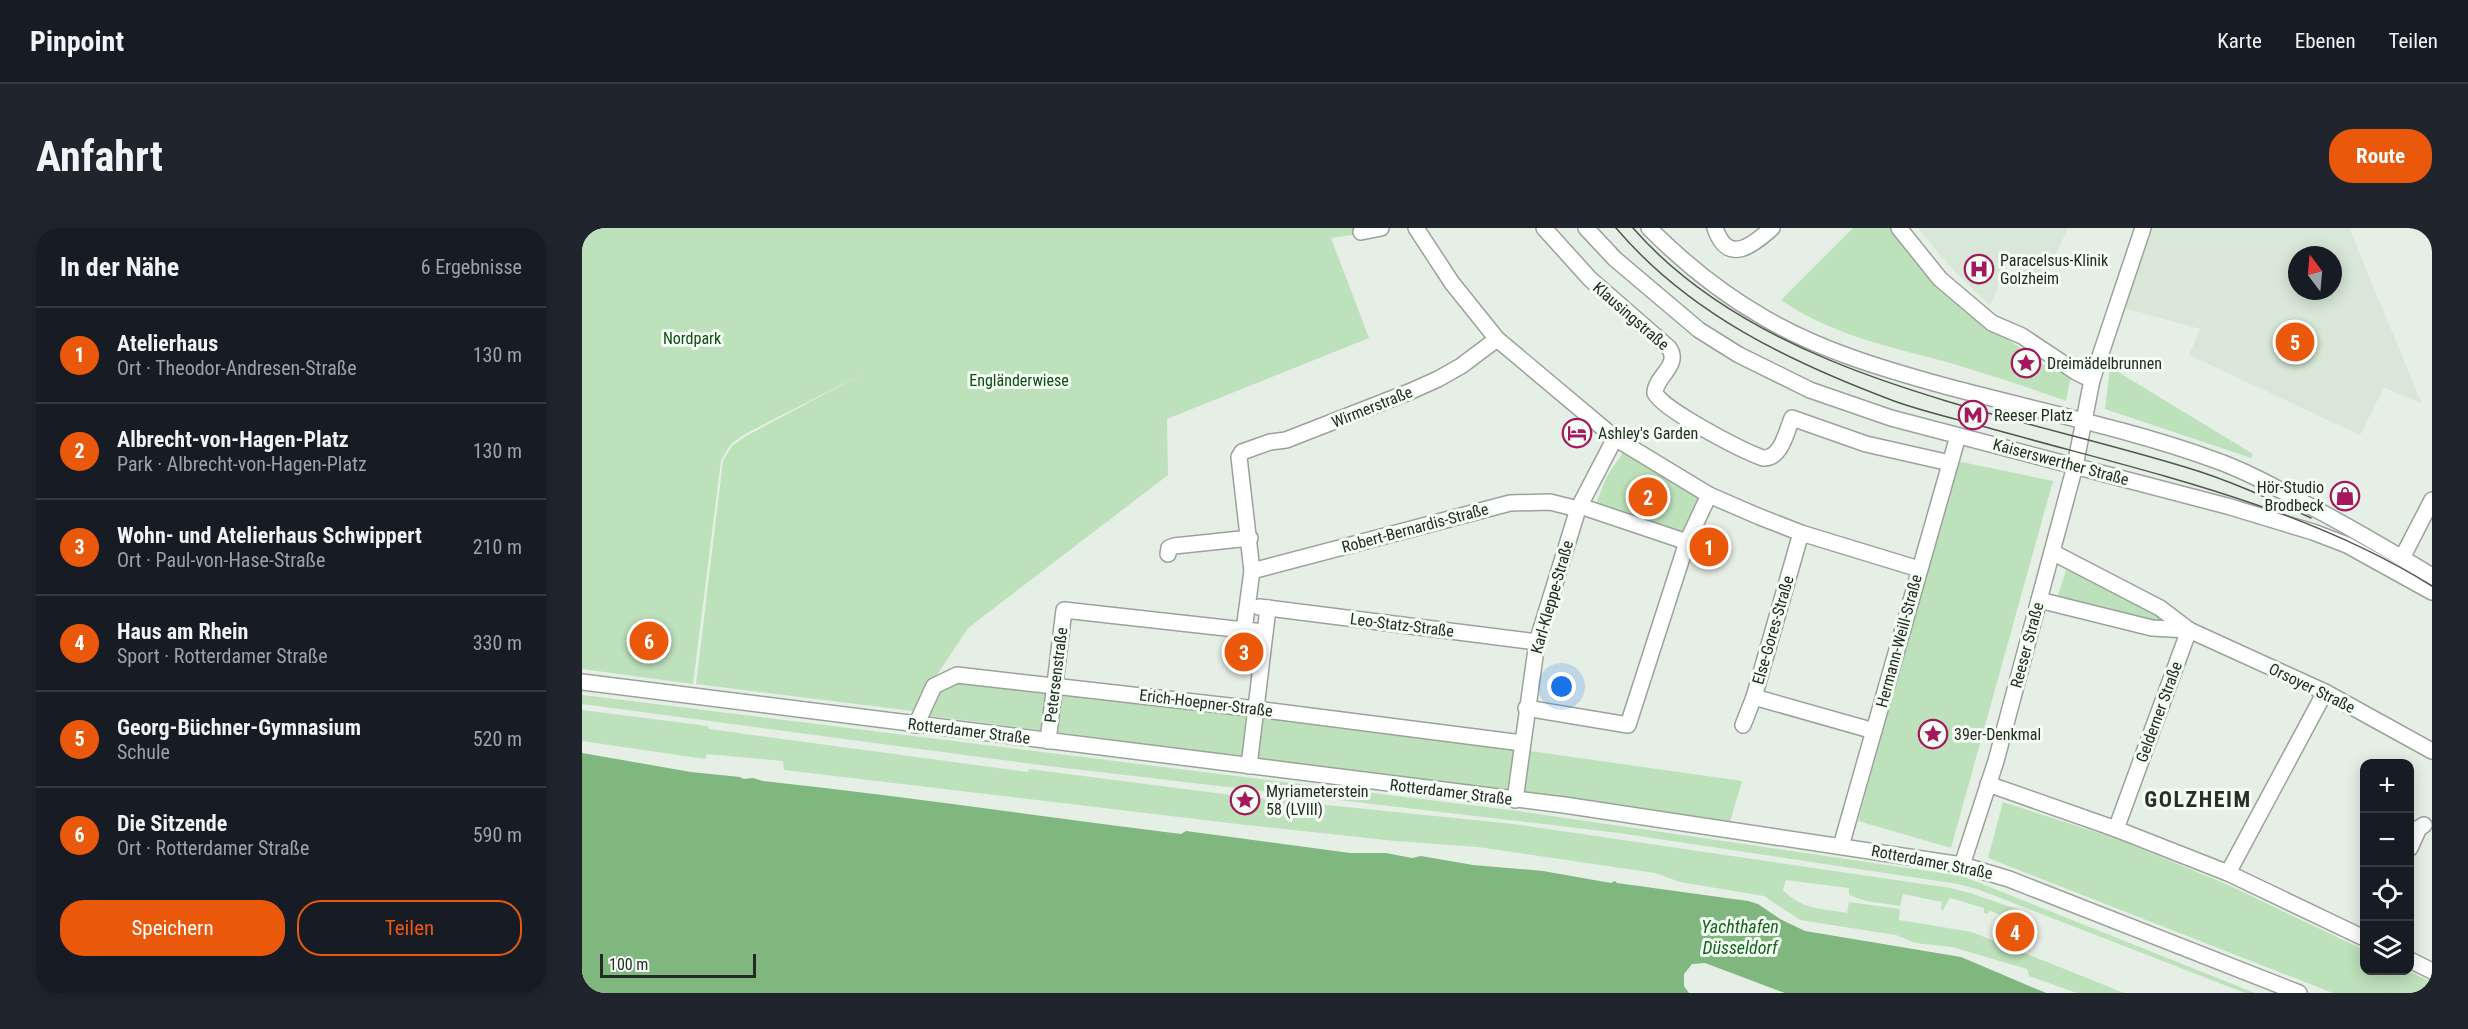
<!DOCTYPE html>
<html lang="de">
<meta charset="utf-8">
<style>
:root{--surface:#171b24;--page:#20242c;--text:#f1f3f6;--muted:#9ea1a6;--line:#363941;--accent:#ea580c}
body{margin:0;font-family:"Roboto Condensed",sans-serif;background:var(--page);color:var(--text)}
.controls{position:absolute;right:18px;bottom:18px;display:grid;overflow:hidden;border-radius:12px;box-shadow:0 3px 15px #0003}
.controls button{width:54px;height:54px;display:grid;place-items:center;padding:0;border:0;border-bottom:2px solid var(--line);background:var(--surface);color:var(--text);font:30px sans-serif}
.compass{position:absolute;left:1706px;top:18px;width:54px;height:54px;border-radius:50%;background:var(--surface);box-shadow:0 3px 15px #0003;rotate:344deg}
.scale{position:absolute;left:18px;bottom:15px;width:156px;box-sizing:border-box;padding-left:6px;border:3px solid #262a26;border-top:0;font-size:16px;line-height:21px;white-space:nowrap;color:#262a26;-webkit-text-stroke:4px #f3fdf3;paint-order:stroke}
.you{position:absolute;left:980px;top:459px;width:21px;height:21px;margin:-15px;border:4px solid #fff;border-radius:50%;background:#1a73e8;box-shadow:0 0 0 9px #1a73e833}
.badge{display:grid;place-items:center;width:39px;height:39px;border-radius:50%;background:var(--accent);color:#fff;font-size:20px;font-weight:700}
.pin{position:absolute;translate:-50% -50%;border:3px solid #fff;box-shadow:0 2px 6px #0006}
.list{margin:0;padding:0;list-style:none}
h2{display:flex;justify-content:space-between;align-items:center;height:78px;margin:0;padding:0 24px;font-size:26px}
h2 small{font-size:20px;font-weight:400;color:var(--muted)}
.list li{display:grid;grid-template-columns:39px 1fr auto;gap:18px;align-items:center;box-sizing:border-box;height:96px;padding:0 24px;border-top:2px solid var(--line)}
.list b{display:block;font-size:22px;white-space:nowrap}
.list p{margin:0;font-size:20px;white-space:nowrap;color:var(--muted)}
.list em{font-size:20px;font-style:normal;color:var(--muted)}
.actions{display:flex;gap:12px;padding:18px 24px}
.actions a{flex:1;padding:14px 0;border:2px solid var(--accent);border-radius:24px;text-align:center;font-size:21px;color:var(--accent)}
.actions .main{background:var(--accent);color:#fff}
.icon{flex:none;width:33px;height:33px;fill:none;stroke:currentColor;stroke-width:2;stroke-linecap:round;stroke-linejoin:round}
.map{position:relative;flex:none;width:1850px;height:765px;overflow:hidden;border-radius:24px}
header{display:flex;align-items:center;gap:36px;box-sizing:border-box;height:84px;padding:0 30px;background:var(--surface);border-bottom:2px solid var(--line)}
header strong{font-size:28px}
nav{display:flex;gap:33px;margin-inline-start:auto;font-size:21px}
.intro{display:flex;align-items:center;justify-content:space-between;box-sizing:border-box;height:144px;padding:0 36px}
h1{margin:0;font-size:42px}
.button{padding:15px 27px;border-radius:24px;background:var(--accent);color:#fff;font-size:21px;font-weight:700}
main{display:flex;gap:36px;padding:0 36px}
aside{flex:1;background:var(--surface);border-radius:24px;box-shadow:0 3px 15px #0003}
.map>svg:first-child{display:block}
</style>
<header>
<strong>Pinpoint</strong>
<nav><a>Karte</a><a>Ebenen</a><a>Teilen</a></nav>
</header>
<div class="intro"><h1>Anfahrt</h1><a class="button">Route</a></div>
<main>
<aside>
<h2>In der Nähe<small>6 Ergebnisse</small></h2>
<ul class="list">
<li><span class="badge">1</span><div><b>Atelierhaus</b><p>Ort · Theodor-Andresen-Straße</p></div><em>130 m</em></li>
<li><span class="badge">2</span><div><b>Albrecht-von-Hagen-Platz</b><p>Park · Albrecht-von-Hagen-Platz</p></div><em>130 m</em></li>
<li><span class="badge">3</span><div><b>Wohn- und Atelierhaus Schwippert</b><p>Ort · Paul-von-Hase-Straße</p></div><em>210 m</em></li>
<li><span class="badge">4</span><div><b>Haus am Rhein</b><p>Sport · Rotterdamer Straße</p></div><em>330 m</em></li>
<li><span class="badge">5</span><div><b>Georg-Büchner-Gymnasium</b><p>Schule</p></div><em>520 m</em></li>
<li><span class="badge">6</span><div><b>Die Sitzende</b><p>Ort · Rotterdamer Straße</p></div><em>590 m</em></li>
</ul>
<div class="actions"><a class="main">Speichern</a><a>Teilen</a></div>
</aside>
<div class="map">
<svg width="1850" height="765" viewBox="0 0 1850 765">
<rect width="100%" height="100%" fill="#e6efe5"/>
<!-- built -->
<g fill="#d8e7d7" fill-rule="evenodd">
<polygon points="1336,0 1486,0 1461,53 1425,38 1408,77 1373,44"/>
<path d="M 1570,0 L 1767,0 L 1840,176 L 1802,159 L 1778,207 L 1607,127 L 1618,101 L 1543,80 ZM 1715,27 L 1751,27 L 1751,63 L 1715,63 Z"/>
</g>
<!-- green -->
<g fill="#bde1bb">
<polygon points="0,0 788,0 771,7 749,10 787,110 585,191 586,247 386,400 331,483 114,456 141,233 150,218 164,208 284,144 163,206 149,216 139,232 111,456 0,441"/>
<path d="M 1271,0 L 1312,0 L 1408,98 L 1460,136 L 1489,147 L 1484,173 C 1448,160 1411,148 1375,137 C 1315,120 1250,108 1199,72 Z"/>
<polygon points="1528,139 1671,226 1669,230 1523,181"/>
<polygon points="1042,223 1114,264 1119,273 1103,310 1012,280 1025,248"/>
<polygon points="1375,233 1471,253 1369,620 1276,593"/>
<polygon points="1485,340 1581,386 1583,392 1578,395 1475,370"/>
<polygon points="368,451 933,516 948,523 1160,553 1148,594 932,563 341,487 350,465"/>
<polygon points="0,467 936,583 1380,648 1673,765 1663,765 1395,661 1376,656 1037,605 466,538 0,476"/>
<path d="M 0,482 L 126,498 L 127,501 L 446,544 L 447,541 L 665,569 L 932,596 L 1368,660 L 1388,665 L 1438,682 L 1438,689 L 1434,689 L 1432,692 L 1408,683 L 1405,686 L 1402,685 L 1402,680 L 1368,670 L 1361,682 L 1359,682 L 1360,674 L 1321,666 L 1318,678 L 1284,673 L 1267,667 L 1267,660 L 1204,652 L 1201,662 C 1222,683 1240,680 1265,685 L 1267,674 L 1318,681 L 1317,692 L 1390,704 L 1542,765 L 1495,765 L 1447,748 L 1445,741 L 1370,719 L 1333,715 L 1314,707 L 1218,692 L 1182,668 L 1098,654 L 1073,645 L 896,619 L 813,613 L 664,597 L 202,542 L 201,533 L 125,526 L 123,531 L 0,513 Z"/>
<polygon points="1421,574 1532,610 1642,655 1782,722 1782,742 1826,743 1850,754 1850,765 1751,765 1406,630"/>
</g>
<!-- water -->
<path fill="#7fb77e" d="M 0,525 L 109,544 L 158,549 L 162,551 L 171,550 L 181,553 C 321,568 460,589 599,606 L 604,603 L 768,625 L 804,625 L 830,630 L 839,628 L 891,637 L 961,643 L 1029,655 L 1033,653 L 1035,655 L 1166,673 L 1176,676 L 1198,691 L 1223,703 L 1379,729 L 1464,765 L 1203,765 L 1123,735 L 1110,736 L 1102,746 L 1102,758 L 1107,765 L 0,765 Z"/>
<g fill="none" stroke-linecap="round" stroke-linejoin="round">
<!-- minor casing -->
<g stroke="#9aa399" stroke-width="18">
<g id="minor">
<polyline points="834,0 870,55 915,111 1033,210 1127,267 1178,289 1219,305 1337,341"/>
<path d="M 962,0 L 1008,51 L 1087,120 C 1099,137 1073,149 1073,165 C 1081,182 1161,223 1181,230 C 1199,231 1204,205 1210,190 L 1284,216 L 1368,235"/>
<polyline points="1004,0 1033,31 1117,102 1157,127 1228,162 1309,190 1645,278 1731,304 1765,317 1850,364"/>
<path d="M 1067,0 C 1101,34 1139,65 1181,89 C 1237,122 1301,141 1363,158 C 1452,182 1544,200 1630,231 C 1662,242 1691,258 1720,274 C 1765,297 1807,322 1850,348"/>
<path d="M 1133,0 C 1146,38 1171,17 1190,0"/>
<polyline points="1317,0 1358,51 1410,95 1440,108 1494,144 1510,152"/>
<polyline points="779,4 799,0"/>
<polyline points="998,278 1105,314"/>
<polyline points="1470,324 1578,380 1607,402 1743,464 1850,523"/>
<polyline points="586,326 587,320 592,318 668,310"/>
<polyline points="1820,330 1850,272"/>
<polyline points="670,343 928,275 968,274 996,281"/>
<polyline points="1457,372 1570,400 1607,402"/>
<polyline points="686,380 955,414"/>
<polyline points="683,404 662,402 670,343 657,229 660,224 688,214 704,212 827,164 856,151 879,138 915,111"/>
<polyline points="0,454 982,577 1380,637 1427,651 1717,765"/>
<polyline points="1172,469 1292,503"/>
<polyline points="944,480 1046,497 1105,314 1127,267"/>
<polyline points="334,497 352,458 375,447 674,481 940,515"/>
<polyline points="1161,497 1172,469 1219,305"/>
<polyline points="466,513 482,382 662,402"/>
<polyline points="667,538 686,380 677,379"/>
<polyline points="1406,556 1534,601 1646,645 1782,710"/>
<polyline points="933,572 955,414 996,281 1033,210"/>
<polyline points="1534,601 1607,402"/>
<polyline points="1259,618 1376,208"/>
<polyline points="1828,620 1837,600 1842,597"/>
<polyline points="1380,637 1414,533 1457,372 1493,238 1510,152 1561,0"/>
<polyline points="1646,645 1743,464"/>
<polyline points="1828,732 1850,743"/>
</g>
</g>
<!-- minor -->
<use href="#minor" stroke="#fff" stroke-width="15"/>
<!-- tram -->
<g stroke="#515651" stroke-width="1.5">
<path d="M 1034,0 C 1107,86 1208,134 1312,173 C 1348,186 1388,194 1425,205 C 1569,245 1722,278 1850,358"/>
<path d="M 1051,0 C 1182,150 1420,183 1603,239 C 1647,252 1688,271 1729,290"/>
</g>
</g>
<!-- icons -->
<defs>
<g id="hospital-ring" transform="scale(1.5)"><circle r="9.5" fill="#f3fdf3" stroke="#a5185d" stroke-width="1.5"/><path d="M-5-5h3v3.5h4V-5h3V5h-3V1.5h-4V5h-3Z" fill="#a5185d"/></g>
<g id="sight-ring" transform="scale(1.5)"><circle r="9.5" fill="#f3fdf3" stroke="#a5185d" stroke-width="1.5"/><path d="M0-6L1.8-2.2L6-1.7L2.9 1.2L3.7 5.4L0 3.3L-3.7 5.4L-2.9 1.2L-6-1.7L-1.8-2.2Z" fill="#a5185d"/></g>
<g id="metro-ring" transform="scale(1.5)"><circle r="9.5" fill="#f3fdf3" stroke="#a5185d" stroke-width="1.5"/><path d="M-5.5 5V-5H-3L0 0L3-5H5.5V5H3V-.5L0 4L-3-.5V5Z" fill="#a5185d"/></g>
<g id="hotel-ring" transform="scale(1.5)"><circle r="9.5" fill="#f3fdf3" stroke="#a5185d" stroke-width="1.5"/><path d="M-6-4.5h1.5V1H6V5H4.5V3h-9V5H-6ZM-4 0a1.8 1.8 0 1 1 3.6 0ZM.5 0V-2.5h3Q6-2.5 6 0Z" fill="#a5185d"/></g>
<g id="shop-ring" transform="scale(1.5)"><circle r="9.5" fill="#f3fdf3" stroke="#a5185d" stroke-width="1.5"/><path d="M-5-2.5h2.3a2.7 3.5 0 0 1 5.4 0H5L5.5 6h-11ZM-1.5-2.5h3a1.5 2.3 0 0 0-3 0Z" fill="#a5185d"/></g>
</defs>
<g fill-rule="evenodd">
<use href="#hospital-ring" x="1397" y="41"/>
<use href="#sight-ring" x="1444" y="135"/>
<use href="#metro-ring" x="1391" y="187"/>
<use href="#hotel-ring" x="995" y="205"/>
<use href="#shop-ring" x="1763" y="268"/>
<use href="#sight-ring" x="1351" y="506"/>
<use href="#sight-ring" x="663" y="572"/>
</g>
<g text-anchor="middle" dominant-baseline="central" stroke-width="6" stroke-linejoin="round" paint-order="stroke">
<!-- poi labels -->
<g font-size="16" fill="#262a26" stroke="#f3fdf3" text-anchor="start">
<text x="1418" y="32">Paracelsus-Klinik<tspan x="1418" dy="18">Golzheim</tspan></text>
<text x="1465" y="135">Dreimädelbrunnen</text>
<text x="1412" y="187">Reeser Platz</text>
<text x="1016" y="205">Ashley's Garden</text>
<text x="1742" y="259" text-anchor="end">Hör-Studio<tspan x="1742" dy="18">Brodbeck</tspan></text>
<text x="1372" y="506">39er-Denkmal</text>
<text x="684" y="563">Myriameterstein<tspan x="684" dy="18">58 (LVIII)</tspan></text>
</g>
<!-- street labels -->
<g font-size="16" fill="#262a26" stroke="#f3fdf3">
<text transform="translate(1049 88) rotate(41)">Klausingstraße</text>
<text transform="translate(790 179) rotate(-22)">Wirmerstraße</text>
<text transform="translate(1479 234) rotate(15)">Kaiserswerther Straße</text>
<text transform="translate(833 300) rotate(-15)">Robert-Bernardis-Straße</text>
<text transform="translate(970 369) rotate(-74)">Karl-Kleppe-Straße</text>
<text transform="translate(820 397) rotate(7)">Leo-Statz-Straße</text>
<text transform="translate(1191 402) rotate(-74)">Else-Gores-Straße</text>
<text transform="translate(1317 413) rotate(-75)">Hermann-Weill-Straße</text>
<text transform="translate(1445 417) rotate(-75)">Reeser Straße</text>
<text transform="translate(474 447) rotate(-83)">Petersenstraße</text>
<text transform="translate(1730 460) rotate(26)">Orsoyer Straße</text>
<text transform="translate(624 475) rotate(7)">Erich-Hoepner-Straße</text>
<text transform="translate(1577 484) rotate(-70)">Gelderner Straße</text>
<text transform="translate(387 503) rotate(7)">Rotterdamer Straße</text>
<text transform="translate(869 564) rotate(7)">Rotterdamer Straße</text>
<text transform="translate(1350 634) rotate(11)">Rotterdamer Straße</text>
</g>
<!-- park labels -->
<g font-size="16" fill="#104b14" stroke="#f3fdf3">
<text x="110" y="110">Nordpark</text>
<text x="437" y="152">Engländerwiese</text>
</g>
<!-- water labels -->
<g font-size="18" font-style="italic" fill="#14631a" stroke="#f3fdf3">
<text x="1158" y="698">Yachthafen<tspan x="1158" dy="21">Düsseldorf</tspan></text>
</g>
<!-- district labels -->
<g font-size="22" font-weight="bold" letter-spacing="1.5" fill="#282f28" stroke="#f3fdf3">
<text x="1616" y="571">GOLZHEIM</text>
</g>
</g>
</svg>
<div class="controls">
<button>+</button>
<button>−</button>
<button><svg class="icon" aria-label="locate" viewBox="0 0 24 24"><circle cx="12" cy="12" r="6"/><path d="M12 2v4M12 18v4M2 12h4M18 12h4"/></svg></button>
<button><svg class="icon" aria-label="layers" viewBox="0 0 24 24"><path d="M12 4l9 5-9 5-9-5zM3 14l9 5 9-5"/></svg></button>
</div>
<svg class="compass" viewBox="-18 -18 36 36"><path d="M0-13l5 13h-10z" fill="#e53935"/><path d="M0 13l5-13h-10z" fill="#9ea1a6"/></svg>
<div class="scale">100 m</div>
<div class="you"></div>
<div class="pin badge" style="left:1127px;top:319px">1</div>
<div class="pin badge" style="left:1066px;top:269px">2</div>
<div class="pin badge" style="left:662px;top:424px">3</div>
<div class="pin badge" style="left:1433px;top:704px">4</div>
<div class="pin badge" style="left:1713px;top:114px">5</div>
<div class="pin badge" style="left:67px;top:413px">6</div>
</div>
</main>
